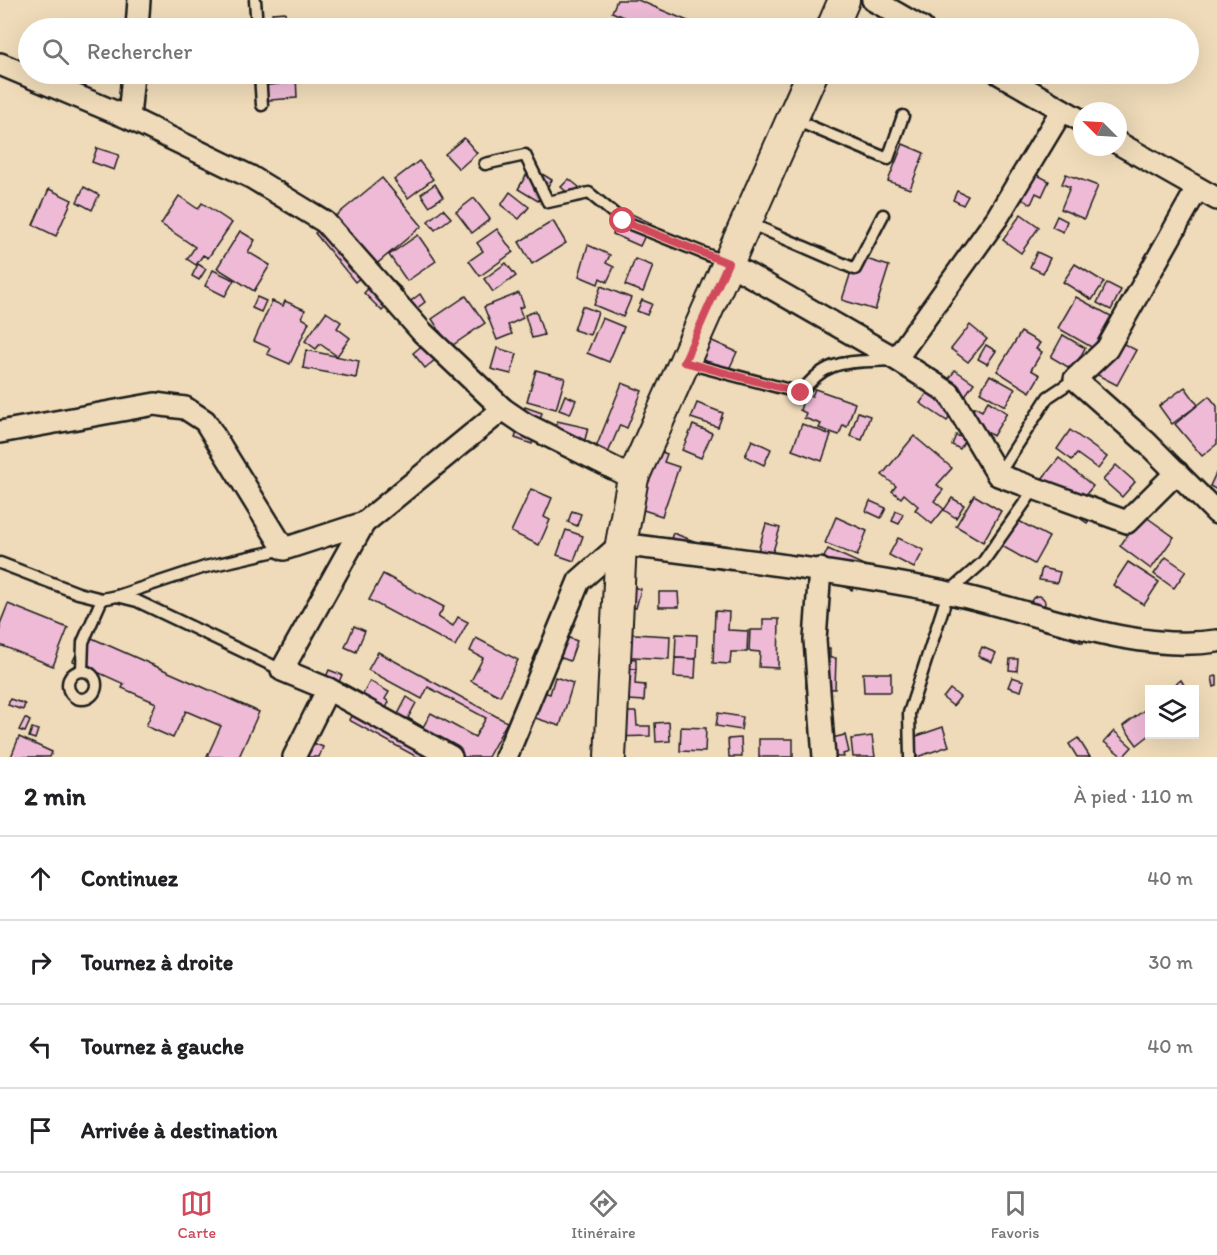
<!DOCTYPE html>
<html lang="fr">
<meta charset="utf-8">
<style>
:root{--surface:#fff;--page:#f2f2f2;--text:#202124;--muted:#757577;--line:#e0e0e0;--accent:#d1495b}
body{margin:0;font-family:Itim,sans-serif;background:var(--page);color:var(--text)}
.controls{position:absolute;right:18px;bottom:18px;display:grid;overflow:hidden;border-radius:0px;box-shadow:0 6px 24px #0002}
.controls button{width:54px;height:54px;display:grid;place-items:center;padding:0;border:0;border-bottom:2px solid var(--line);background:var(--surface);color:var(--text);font:30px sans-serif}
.compass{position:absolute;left:1073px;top:102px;width:54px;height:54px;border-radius:50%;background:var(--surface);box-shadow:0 6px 24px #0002;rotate:294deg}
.stop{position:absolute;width:18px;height:18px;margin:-14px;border:4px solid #d1495b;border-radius:50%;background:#fff}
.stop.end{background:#d1495b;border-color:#fff;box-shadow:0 2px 6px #0008}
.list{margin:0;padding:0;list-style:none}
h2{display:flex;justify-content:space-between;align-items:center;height:78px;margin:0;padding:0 24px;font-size:26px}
h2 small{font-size:20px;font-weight:400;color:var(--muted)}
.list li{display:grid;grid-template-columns:39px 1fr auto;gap:18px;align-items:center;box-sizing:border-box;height:84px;padding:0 24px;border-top:2px solid var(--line)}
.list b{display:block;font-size:22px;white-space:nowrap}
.list em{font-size:20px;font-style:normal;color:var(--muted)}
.icon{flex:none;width:33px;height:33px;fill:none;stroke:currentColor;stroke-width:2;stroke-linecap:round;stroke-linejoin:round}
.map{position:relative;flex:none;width:1217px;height:757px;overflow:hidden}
.search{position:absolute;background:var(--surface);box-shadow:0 6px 24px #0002;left:18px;right:18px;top:18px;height:66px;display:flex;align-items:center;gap:15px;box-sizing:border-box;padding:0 21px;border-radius:33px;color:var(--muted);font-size:22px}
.sheet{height:414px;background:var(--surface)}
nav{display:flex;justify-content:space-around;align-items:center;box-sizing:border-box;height:84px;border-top:2px solid var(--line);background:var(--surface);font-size:16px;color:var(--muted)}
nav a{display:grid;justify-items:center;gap:3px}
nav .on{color:var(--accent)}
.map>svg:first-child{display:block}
</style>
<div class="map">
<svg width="1217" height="757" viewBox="0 0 1217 757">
<rect width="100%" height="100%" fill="#efdbb9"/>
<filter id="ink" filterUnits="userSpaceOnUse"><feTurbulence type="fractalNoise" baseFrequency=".0167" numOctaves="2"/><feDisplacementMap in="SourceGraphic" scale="12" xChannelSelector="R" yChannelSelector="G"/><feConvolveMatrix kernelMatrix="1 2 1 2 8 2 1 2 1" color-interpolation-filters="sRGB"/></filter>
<g filter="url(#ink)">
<!-- building -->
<g fill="#eebad6" stroke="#1c1c1c" stroke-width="1.5">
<polygon points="617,0 638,0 690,22 687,28 637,28 639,24 612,12"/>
<polygon points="285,12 287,28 274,28 272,13"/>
<polygon points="296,75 297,98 257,101 257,86 279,84 278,76"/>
<polygon points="464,138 477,153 459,169 445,154"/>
<polygon points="903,144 924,153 910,189 888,181"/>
<polygon points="97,148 119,155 114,170 92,162"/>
<polygon points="419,161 433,179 408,198 394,180"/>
<polygon points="531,167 552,180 538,201 518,189"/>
<polygon points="1028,170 1049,181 1042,196 1036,193 1031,204 1015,196"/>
<polygon points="1066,174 1098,186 1084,219 1061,209 1070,187 1062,184"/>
<polygon points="382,178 422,226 355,282 315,233"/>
<polygon points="569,179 579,187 571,196 561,187"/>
<polygon points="435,184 443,197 429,206 421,194"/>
<polygon points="84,187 99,195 92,210 77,202"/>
<polygon points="49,189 72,200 56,236 33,225"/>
<polygon points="957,191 968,196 963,205 953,200"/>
<polygon points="510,192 529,207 519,219 501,205"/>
<polygon points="179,196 198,209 202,203 232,223 208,258 203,255 196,265 187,259 195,247 161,224"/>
<polygon points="474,198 490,219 472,233 456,212"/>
<polygon points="443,209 451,218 435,230 428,221"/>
<polygon points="623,210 651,223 640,246 613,234"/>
<polygon points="1021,214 1039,227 1021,253 1003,240"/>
<polygon points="1057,216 1067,221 1063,232 1052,227"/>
<polygon points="553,221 566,243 532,264 519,242"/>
<polygon points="497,229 513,252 480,276 469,261 483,251 477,243"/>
<polygon points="240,231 255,240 248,252 270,265 254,291 217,268"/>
<polygon points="418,235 436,261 407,281 389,255"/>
<polygon points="588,245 610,255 606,263 614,267 607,282 600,278 598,284 579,276"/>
<polygon points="1037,252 1050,258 1043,273 1030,267"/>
<polygon points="856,256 889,266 875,310 842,300"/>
<polygon points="635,259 653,266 643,292 625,285"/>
<polygon points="506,263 516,276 493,292 484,279"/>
<polygon points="198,264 206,269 199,280 192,276"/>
<polygon points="1075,264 1104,282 1092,300 1063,282"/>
<polygon points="213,270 234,280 225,296 205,286"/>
<polygon points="384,272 403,290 382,311 364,293"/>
<polygon points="1107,283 1121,290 1111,310 1097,303"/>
<polygon points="601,286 631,298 623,317 594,305"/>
<polygon points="519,293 524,306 519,308 523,318 508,325 512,334 497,340 484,307"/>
<polygon points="420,294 425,302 408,315 403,307"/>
<polygon points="466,296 485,323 450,347 432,319"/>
<polygon points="257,297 266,301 261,312 252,308"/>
<polygon points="1076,297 1111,316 1093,348 1058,328"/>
<polygon points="642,300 652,304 647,315 637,311"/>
<polygon points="272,301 283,306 285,301 305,310 302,318 309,322 290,364 267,354 270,348 254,341"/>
<polygon points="582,306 598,312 590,335 574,330"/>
<polygon points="536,311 544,335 532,338 525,315"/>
<polygon points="326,312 341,322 337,328 350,338 337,356 320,344 316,349 305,341"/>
<polygon points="602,318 624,327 609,362 587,353"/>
<polygon points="970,325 987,339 968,362 951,349"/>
<polygon points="1021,332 1040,343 1036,349 1042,352 1031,370 1040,375 1030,392 997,371"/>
<polygon points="1063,335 1085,348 1073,370 1051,357"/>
<polygon points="1108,336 1136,350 1117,385 1090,371"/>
<polygon points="710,340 737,352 724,380 697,368"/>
<polygon points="424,344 446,351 425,368 413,353"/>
<polygon points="986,345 996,351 987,364 978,359"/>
<polygon points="497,348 517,354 511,374 491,369"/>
<polygon points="306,350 359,361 356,378 303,368"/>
<polygon points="536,370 565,378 556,409 527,401"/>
<polygon points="955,370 974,383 947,421 920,403 941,374 949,379"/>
<polygon points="990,375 1015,389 1005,406 980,392"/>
<polygon points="622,383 642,391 627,428 620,425 605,460 593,455"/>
<polygon points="1185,387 1198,405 1172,424 1159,406"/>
<polygon points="815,389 855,403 847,427 843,425 839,435 819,428 821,424 804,418 806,413 800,410 805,394 812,396"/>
<polygon points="565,395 576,400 570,414 559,410"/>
<polygon points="1209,396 1217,406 1217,444 1202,456 1175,424"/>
<polygon points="988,401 1007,413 993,436 967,419 975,407 982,411"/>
<polygon points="697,403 723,413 718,427 691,418"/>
<polygon points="525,407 542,413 532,444 515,438"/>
<polygon points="858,412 870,416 862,440 850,436"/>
<polygon points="557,421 588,428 582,451 552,444"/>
<polygon points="802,424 831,435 822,461 792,450"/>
<polygon points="693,425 712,433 701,458 682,450"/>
<polygon points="1070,430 1107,457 1098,469 1077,454 1072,460 1057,449"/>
<polygon points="956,435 965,439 960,449 952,445"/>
<polygon points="914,436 952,468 937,485 943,490 934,501 944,509 932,524 915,510 918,506 904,494 901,498 892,491 896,486 882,475"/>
<polygon points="752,440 771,449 764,465 745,456"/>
<polygon points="654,449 667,454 664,462 679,467 662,516 634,507"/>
<polygon points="1059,458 1093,486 1071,512 1037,485"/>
<polygon points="1116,465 1135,482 1122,497 1103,480"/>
<polygon points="1216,473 1217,473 1217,490 1210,486"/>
<polygon points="531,489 552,498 544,517 550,520 539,545 511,532"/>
<polygon points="974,495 1001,511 983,542 956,526"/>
<polygon points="952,498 964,505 956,518 944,510"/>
<polygon points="870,501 886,508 881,518 866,511"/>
<polygon points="1082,506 1093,514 1087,523 1075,515"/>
<polygon points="572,511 581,514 577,526 568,522"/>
<polygon points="896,511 903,514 899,524 892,521"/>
<polygon points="1142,514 1174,537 1151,569 1120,546"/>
<polygon points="836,517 867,531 857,556 825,543"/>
<polygon points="1015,519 1049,537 1034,564 1000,545"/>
<polygon points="766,524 780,528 771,558 757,554"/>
<polygon points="566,530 583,536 574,561 557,555"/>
<polygon points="673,533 694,541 687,560 666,552"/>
<polygon points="898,538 924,550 914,568 889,555"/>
<polygon points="828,549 864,565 852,590 816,574"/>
<polygon points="1166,557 1186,571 1174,588 1154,574"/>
<polygon points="1128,562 1159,582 1144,605 1113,585"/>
<polygon points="1042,568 1060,572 1057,583 1039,580"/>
<polygon points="383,574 444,607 438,617 453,626 458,617 468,622 455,646 369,600"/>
<polygon points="624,585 641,589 636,608 619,604"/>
<polygon points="659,592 678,592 679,607 659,607"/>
<circle cx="1038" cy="603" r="7"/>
<polygon points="8,604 68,628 53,666 0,645 0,624"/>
<polygon points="715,611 729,612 728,630 748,631 747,652 731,652 730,664 713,663"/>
<polygon points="763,619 779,619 778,668 759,667 760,652 749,651 750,630 763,630"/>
<polygon points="1075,620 1089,624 1083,643 1069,638"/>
<polygon points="354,626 365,631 356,652 345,647"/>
<polygon points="616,633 670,636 669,659 615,656"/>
<polygon points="559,634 577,641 570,661 551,654"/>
<polygon points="676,634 697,635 696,659 675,658"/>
<polygon points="85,635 259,712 239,757 207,757 221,726 186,711 173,738 146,726 156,703 122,688 124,684 73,661"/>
<polygon points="476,638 518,660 500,696 471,681 483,658 470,651"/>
<polygon points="982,647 996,653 992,662 978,656"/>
<polygon points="807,648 830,648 830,658 836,658 835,689 806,688"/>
<polygon points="378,652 507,722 488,757 417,757 349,720 354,710 336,700 345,684 363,694 370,681 389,692 385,699 389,702 385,710 397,716 407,697 416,703 408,718 423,727 431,713 475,737 486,718 428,687 422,699 368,670"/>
<polygon points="614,658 636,659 636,669 615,668"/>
<polygon points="675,658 696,659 695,678 674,677"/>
<polygon points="1010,659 1018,659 1017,671 1009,670"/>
<polygon points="615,668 636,669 635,684 645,685 644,701 613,699"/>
<polygon points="329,670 342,675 330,703 317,698"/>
<polygon points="863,673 891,673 891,692 864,692"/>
<polygon points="1217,676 1217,686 1214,687 1212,677"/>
<polygon points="555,677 573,683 560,726 526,715 534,689 550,694"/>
<polygon points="1012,677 1024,681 1021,691 1008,687"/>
<polygon points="1181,680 1187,690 1165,690"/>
<polygon points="950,689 960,697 953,706 943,698"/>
<polygon points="10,699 25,704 23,710 8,705"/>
<polygon points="1147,708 1151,734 1137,745 1123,726"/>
<polygon points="618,712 636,712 637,726 650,726 650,736 610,737"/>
<polygon points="718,713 743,717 741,730 716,726"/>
<polygon points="25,718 30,721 25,732 19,730"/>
<polygon points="669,722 670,741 656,742 655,723"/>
<polygon points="681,727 706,728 705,752 680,751"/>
<polygon points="943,727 949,746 917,757 911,738"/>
<polygon points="32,728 38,730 35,739 29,737"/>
<polygon points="1114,731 1132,747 1123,757 1104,742"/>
<polygon points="845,735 849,752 843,754 844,757 827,757 823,740"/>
<polygon points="872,736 875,757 853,757 851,739"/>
<polygon points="19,737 52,752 50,757 11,757"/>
<polygon points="741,738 742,757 729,757 728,739"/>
<polygon points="1078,738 1090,757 1077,757 1069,744"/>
<polygon points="304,739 323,747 319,757 296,757"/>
<rect x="759" y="739" width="34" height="18"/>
</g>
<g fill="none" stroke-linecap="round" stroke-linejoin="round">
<!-- service casing -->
<g stroke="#1c1c1c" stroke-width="15">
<g id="service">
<polyline points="255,0 257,28"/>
<polyline points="260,74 262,105"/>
<polyline points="795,120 888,159 903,116"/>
<polyline points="485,164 525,155 548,202 589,193 623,221 728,263"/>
<polyline points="749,223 855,269 883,215"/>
<path d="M 687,363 L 801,393 C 827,357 849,363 890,360"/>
<polyline points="998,475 1048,397 1075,379"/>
<polyline points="0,563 78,593 102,599 117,596 137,601 282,670"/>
<polyline points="117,596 205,567 284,549"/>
<polyline points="82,670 83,642 102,599"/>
<circle cx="82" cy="685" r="14"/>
<polyline points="910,757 909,713 948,593 983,562 1035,488"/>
</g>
</g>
<!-- minor casing -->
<g stroke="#1c1c1c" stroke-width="26">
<g id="minor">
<polyline points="873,0 922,28"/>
<polyline points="137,28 139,0"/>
<polyline points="0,64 129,118 251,177 325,222 422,332 503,409 525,424 633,478"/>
<polyline points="1000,74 1082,121"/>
<polyline points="129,118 133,74"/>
<polyline points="1118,143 1217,199"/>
<polyline points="1197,189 1107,349 1075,379 1145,441 1217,513"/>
<polyline points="728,263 896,359 949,393 998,475 1127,522 1177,472"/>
<polyline points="896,359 997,218 1062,110"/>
<polyline points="0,432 155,404 185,408 205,421 284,549 364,523 503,409"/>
<polyline points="364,523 282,670 328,689 451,757"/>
<polyline points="820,569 815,640 824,757"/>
<polyline points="294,757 328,689"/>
<path d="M 506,757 L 579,581 L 621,544 C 729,558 837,571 945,592 C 1029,609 1131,654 1217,641"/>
</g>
</g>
<!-- secondary casing -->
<g stroke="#1c1c1c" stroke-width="34">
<g id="secondary">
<polyline points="832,28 844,0"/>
<polyline points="610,757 621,544 633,478 812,74"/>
</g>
</g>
<!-- service -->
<use href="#service" stroke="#efdbb9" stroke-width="10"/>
<!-- minor -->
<use href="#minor" stroke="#efdbb9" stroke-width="21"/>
<!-- secondary -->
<use href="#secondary" stroke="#efdbb9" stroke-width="30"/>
</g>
</g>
<g fill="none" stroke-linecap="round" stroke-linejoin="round" filter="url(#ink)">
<!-- route -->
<polyline stroke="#d1495b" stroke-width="8" points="623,221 728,263 684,362 801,393"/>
</g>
</svg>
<div class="controls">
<button><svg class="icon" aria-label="layers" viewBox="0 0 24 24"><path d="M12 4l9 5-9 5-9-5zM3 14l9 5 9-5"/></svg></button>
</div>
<svg class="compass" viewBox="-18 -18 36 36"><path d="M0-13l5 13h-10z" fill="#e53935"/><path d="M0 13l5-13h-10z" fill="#757577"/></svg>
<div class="stop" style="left:623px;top:221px"></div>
<div class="stop end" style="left:801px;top:393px"></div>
<div class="search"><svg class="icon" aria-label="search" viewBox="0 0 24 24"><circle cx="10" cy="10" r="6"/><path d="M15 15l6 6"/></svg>Rechercher</div>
</div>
<section class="sheet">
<h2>2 min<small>À pied · 110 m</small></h2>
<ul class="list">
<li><svg class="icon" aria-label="ahead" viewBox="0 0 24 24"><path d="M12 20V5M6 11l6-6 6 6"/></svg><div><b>Continuez</b></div><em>40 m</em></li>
<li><svg class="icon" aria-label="right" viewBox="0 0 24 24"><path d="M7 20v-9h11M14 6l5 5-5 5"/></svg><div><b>Tournez à droite</b></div><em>30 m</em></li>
<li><svg class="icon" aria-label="left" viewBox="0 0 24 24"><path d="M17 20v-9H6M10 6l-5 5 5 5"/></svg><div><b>Tournez à gauche</b></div><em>40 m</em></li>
<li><svg class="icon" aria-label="arrive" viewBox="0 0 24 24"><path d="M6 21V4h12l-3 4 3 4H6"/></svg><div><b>Arrivée à destination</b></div></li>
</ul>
</section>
<nav>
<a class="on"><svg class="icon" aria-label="map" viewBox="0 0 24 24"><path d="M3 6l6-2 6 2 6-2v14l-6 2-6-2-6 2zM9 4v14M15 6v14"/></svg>Carte</a>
<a><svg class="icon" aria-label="directions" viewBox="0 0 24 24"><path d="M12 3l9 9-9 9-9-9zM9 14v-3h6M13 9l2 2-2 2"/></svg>Itinéraire</a>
<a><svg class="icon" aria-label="saved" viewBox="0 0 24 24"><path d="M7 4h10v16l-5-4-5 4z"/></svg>Favoris</a>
</nav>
